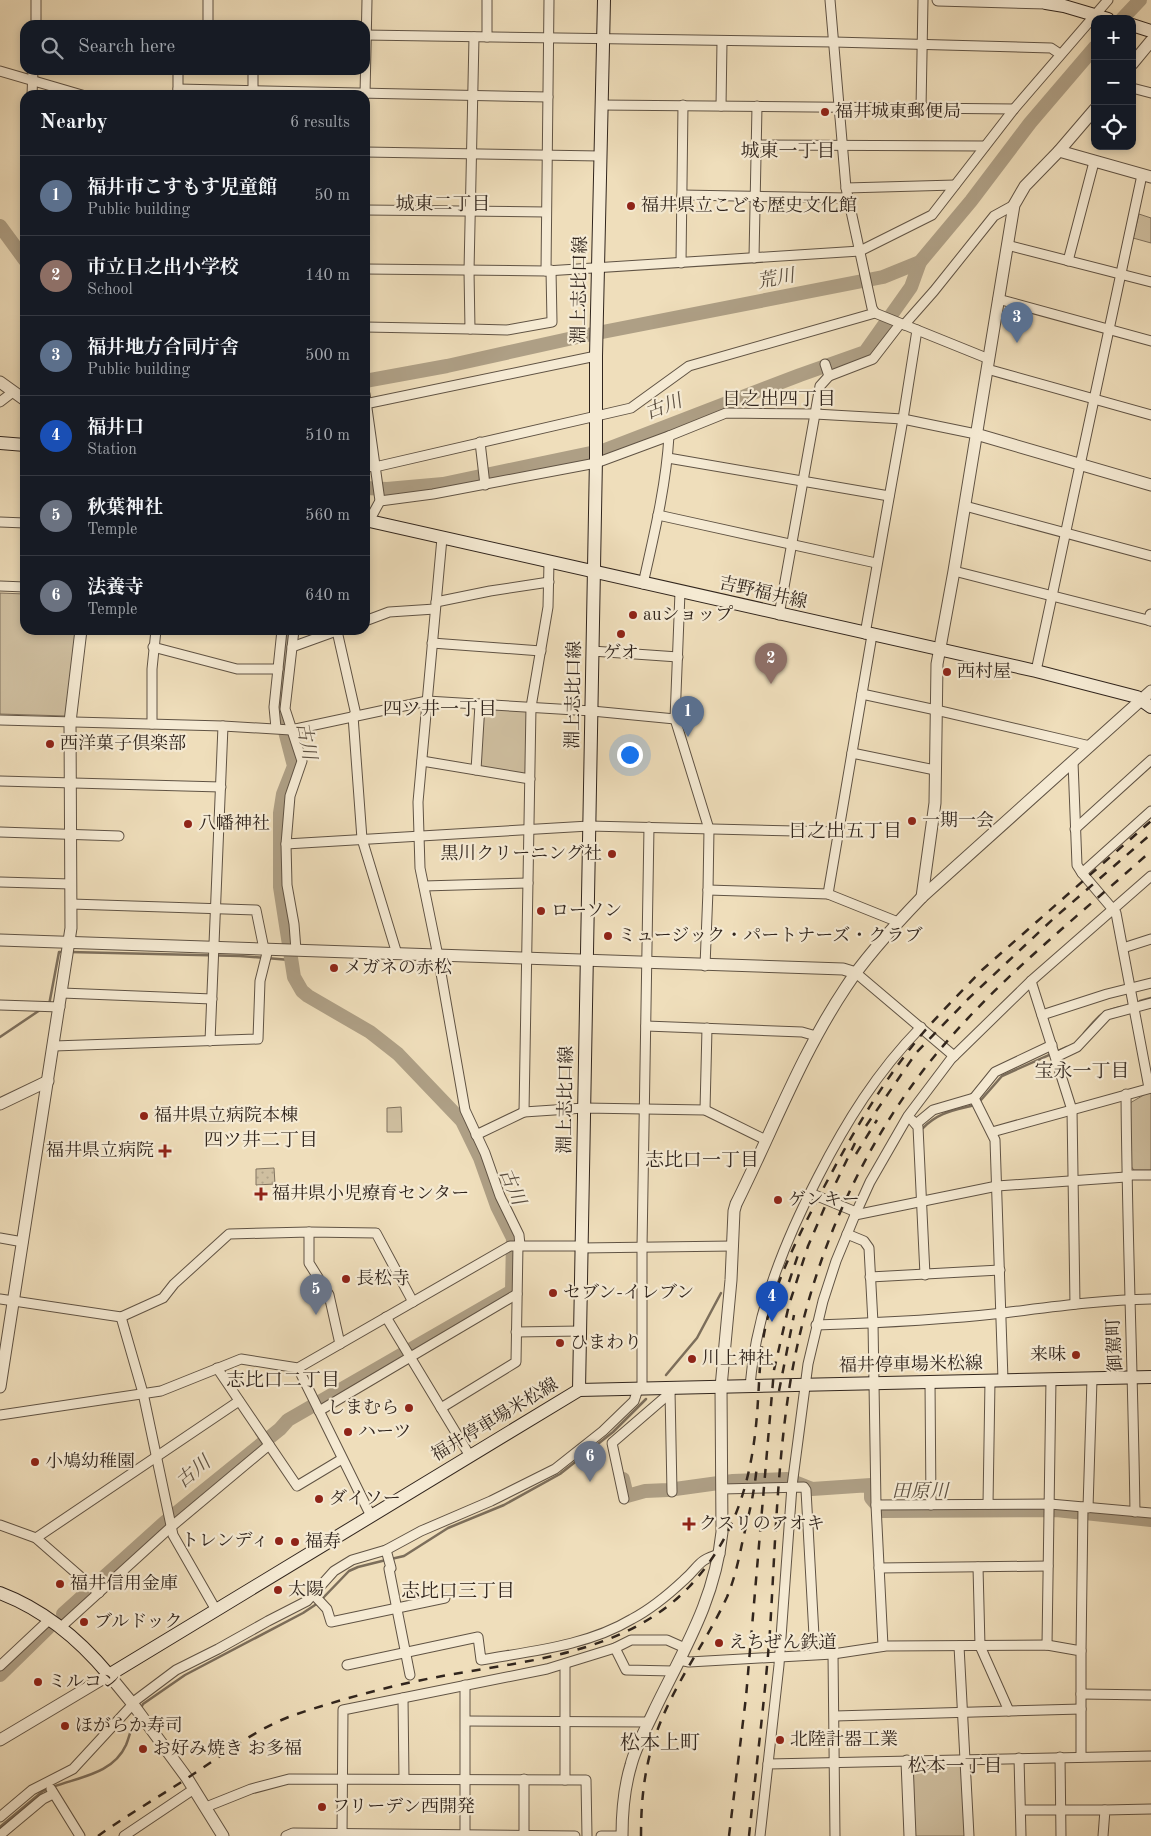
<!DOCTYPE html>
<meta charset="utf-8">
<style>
:root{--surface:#171b24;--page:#242831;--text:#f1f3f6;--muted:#9ea1a6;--line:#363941;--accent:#0b8043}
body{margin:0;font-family:"Old Standard TT","Noto Serif JP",serif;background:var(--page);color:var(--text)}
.controls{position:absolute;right:15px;top:15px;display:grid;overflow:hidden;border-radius:10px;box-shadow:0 2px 8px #0003}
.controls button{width:45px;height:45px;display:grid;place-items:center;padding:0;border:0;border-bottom:1px solid var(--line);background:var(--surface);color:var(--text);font:25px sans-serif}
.you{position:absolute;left:629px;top:754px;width:18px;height:18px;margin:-12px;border:4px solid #fff;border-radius:50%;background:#1a73e8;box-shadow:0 0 0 8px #1a73e833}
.badge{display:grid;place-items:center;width:32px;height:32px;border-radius:50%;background:var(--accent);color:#fff;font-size:16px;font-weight:700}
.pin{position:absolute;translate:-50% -41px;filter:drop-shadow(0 1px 2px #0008)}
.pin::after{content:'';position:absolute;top:26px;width:18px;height:15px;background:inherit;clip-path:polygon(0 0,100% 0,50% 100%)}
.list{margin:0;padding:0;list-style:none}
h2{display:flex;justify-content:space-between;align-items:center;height:65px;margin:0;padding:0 20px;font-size:21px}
h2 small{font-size:16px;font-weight:400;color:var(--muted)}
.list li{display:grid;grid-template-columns:32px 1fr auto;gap:15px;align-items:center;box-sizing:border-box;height:80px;padding:0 20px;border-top:1px solid var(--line)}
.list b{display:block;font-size:19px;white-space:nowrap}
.list p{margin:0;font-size:16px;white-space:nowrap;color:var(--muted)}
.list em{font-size:16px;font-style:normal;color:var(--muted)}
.icon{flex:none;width:28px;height:28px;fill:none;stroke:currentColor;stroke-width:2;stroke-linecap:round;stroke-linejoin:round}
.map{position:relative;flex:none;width:1151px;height:1836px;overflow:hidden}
.search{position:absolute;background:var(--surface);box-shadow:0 2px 8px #0003;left:20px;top:20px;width:350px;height:55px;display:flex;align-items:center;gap:12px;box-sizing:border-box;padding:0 18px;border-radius:15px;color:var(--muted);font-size:19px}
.panel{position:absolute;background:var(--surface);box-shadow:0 2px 8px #0003;left:20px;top:90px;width:350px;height:545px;border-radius:15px}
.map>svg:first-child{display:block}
</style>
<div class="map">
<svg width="1151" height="1836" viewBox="0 0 1151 1836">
<defs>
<pattern id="grass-dots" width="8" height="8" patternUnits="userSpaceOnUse" patternTransform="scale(1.25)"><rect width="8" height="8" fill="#cfbfa0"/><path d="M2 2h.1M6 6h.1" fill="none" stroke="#b2a489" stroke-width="1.8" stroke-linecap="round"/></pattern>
</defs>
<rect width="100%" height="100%" fill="#efdebb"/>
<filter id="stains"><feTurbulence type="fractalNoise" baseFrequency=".004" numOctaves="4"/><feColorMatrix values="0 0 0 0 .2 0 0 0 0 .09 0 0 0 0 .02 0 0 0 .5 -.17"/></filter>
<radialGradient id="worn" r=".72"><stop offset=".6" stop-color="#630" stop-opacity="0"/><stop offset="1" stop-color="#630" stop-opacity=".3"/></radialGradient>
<!-- grass -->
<polygon fill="url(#grass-dots)" stroke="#80725e" points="274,1168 275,1184 256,1185 256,1169"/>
<!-- park -->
<g fill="#cfbfa0" stroke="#80725e">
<polygon points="1139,214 1151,218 1151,243 1133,238"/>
<polygon points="0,593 25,594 25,630 78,630 67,716 0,714"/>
<polygon points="480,704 531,707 530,779 476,770"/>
<polygon points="1149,1092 1151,1092 1151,1170 1134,1170 1129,1164 1130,1103"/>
<polygon points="401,1107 402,1132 387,1132 387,1108"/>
<polygon points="965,1759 969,1836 910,1836 907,1761"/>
</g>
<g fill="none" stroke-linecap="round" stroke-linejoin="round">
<!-- stream -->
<g stroke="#7c6e5b" stroke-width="2.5">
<polyline points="70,952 240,956 290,960"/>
<polyline points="1140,1001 1151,998"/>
<polyline points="49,1005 59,952 64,952"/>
<path d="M 1084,1033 C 1097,1018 1101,1011 1121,1007"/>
<polyline points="0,1037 40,1010"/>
<polyline points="981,1100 1002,1076 1067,1047"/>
<path d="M 923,1128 C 938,1113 951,1111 971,1106"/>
<polyline points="666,1375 697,1338 721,1293"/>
<polyline points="391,1559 404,1556 448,1528 504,1505 560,1474 613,1432 646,1399"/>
<polyline points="322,1599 349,1571 358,1567 386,1560"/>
<polyline points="141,1708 143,1704 185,1675 303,1613 318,1603"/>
<path d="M 53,1787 C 79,1777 113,1774 126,1745 C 130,1735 132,1724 137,1715"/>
<polyline points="0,1827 43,1791 48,1789"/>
</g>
<!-- river -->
<g stroke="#ae9f85" stroke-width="14">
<polyline points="1122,19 1140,0"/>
<polyline points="0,226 25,260"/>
<polyline points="365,381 447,366 582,336 883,277 920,262 971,201 1030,123 1095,47"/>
<polyline points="365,488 387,489 443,484 605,450 800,375 865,352 911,287 920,262"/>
<polyline points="623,1479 627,1496 645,1491 668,1490 733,1481 787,1479 812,1489 871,1485 871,1498 882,1511 1056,1510 1151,1520"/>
<polyline points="63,1614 164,1523 280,1429 288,1420 512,1291 513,1238 497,1206 480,1158 462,1121 398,1054 370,1032 308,996 302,991 294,977 280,887 280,813 283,794 294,766 280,712 290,630"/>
<polyline points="0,1675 48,1628"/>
</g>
<!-- minor casing -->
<g stroke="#605344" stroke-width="11">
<g id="minor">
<polyline points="36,0 36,25"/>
<polyline points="830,0 846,188 872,308 875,313"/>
<polyline points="208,25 208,0"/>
<polyline points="365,35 834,42 1051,48 1060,54"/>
<polyline points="487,37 487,0"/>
<polyline points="253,70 253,91"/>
<polyline points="0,71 82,95"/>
<polyline points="1132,88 1151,93"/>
<polyline points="178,89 548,97"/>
<polyline points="32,95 33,70"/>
<polyline points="178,95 178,70"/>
<polyline points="365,95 367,0"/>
<polyline points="601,105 1014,109"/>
<polyline points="721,106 722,42"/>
<polyline points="921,108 923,0"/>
<polyline points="756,145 985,146"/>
<polyline points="365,152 600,156"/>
<polyline points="846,188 955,185"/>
<polyline points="682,195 848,198"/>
<polyline points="365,210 546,212"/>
<polyline points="1007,245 1151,282"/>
<polyline points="754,258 757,106"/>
<polyline points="1068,261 1094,162"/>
<polyline points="681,263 683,105"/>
<polyline points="365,269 546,271 860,251 932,215 1014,109 1108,0"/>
<polyline points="546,271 549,0"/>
<polyline points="998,299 1151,341"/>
<polyline points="904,325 934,291 994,216 1014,205"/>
<polyline points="365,327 470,329 469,271 474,37"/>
<polyline points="470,329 507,330 552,322 551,270"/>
<polyline points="825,364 829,376"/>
<polyline points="987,369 1151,415"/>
<polyline points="365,394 380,501 369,521"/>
<polyline points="0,402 13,392"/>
<polyline points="365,404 596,356"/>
<polyline points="480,442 485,485"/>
<polyline points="668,458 889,496"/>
<polyline points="365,466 375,467 631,408 689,366 875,313 989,359"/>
<polyline points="380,501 433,494 596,463 669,436 726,413 815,414 903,419 976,434"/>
<polyline points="965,506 1151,556"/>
<polyline points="658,515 876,563"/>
<polyline points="0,522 25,523"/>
<polyline points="442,538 418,802 420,868 438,956 465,1110 485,1153 500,1196 519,1235 520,1245"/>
<polyline points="954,571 1151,621"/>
<path d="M 643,584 C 654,535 666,486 669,436"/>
<polyline points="0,586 25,587"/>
<polyline points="680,592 675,719 709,829 708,890 705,966"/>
<polyline points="436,602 490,591 549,582"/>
<polyline points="779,615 820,386 829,376 873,359 900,324"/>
<polyline points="365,621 389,612 435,609"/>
<polyline points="294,630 285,709 302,761 290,796 286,844 287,885 294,924 296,950"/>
<polyline points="337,631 356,715"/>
<polyline points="865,634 903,419 917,330"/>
<polyline points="432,643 541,651"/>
<polyline points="153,647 237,669 278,669"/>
<polyline points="292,647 339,630"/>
<polyline points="592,651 678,657"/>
<polyline points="1036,671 1142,175"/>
<polyline points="862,694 936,710 1090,746"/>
<polyline points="353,716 362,839 397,954"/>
<polyline points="0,720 223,726 291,730 427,701 592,711 675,719"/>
<polyline points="152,724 152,669 156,630"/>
<polyline points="276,728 274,707 282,630"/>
<polyline points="852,753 935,770"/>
<polyline points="422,761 530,779"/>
<polyline points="1073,762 1077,865 1082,873 1151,811"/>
<polyline points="476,770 480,704"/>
<polyline points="0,781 221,787"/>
<polyline points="1075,829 1151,760"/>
<polyline points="0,832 119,836"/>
<polyline points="286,844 589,826 839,832"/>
<polyline points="1082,873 1116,913 1149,1088"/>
<polyline points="0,882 71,884"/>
<polyline points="424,886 528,883"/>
<polyline points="708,890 828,894 898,922"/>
<polyline points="828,894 872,635"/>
<polyline points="71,904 256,910 264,949"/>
<polyline points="1123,948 1151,939"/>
<polyline points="856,973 954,1056"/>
<polyline points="1031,981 1072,1110 1075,1304"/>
<polyline points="62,993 212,999"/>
<polyline points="0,1005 60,1007"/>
<polyline points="1042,1015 1107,994 1151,983"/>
<polyline points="646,1026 802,1032 816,1036"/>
<polyline points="210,1041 223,726"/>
<polyline points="54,1046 258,1039 260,981 268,949"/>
<polyline points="1056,1057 1077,1047 1107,1015 1151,1003"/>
<path d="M 1126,1094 C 1127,1234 1133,1373 1135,1512"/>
<polyline points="974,1098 995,1072 1052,1045"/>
<polyline points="705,1110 707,1028"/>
<polyline points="524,1112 531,707 548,607 549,562"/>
<polyline points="912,1120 918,1127 925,1275"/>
<polyline points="916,1124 933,1110 974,1098 995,1140 1003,1380"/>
<polyline points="992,1132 1151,1088"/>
<polyline points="476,1135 524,1112 584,1108 705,1110 766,1140"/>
<polyline points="810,1193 856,1212"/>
<polyline points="855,1215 997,1186 1126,1177 1131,1175 1151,1175"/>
<polyline points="309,1232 309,1263 329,1295 340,1344"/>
<polyline points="847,1234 864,1241 869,1248 873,1323 876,1505 883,1646"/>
<polyline points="0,1238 23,1242"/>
<polyline points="581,1248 733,1246"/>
<polyline points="870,1277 1000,1270"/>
<polyline points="0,1299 121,1317 163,1298 174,1284 229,1234 309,1232 376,1233 413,1302"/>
<polyline points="121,1317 143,1393 173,1535 216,1610"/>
<polyline points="386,1317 470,1456"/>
<path d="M 816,1325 C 878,1323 941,1320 1003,1313 C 1052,1307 1101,1300 1151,1299"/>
<polyline points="516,1332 580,1331"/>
<polyline points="217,1368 297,1486 342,1459"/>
<polyline points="298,1368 371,1516"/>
<polyline points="930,1382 931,1505"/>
<path d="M 750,1386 C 756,1312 784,1243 818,1177 C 846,1122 877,1072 921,1027"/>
<polyline points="642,1388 642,1247 649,827"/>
<polyline points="670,1391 672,1492"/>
<polyline points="441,1408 516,1362 518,1245"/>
<polyline points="319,1411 517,1294"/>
<polyline points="0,1415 161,1391 241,1359 298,1368 510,1246 581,1246"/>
<polyline points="722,1489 804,1487 806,1490 815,1654"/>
<polyline points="624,1499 612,1443 670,1393"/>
<polyline points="988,1504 990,1381"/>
<polyline points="876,1505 1050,1504 1151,1513"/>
<polyline points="1088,1508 1092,1379"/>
<polyline points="0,1525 36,1538 99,1593"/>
<polyline points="36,1538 239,1401"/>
<polyline points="386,1550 391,1568 389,1569 410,1675"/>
<polyline points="978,1567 980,1646 1009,1711"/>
<polyline points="879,1568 1048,1566"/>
<polyline points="313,1594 327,1609 331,1622 445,1598"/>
<polyline points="61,1627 171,1527 269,1445"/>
<polyline points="1047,1645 1051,1379"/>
<polyline points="959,1646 969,1836"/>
<polyline points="615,1648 626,1670 673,1671"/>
<polyline points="1081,1651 1083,1507"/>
<polyline points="833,1654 835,1836"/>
<polyline points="679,1660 689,1662 833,1654 886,1646 1047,1645 1081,1651 1081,1757"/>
<path d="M 347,1665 L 478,1637 L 481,1660 C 532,1651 587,1646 632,1619 C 651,1609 668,1595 684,1580 C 700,1566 697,1560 720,1554"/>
<polyline points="0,1666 50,1619"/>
<polyline points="1081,1694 1151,1695"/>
<polyline points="403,1698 404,1779"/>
<polyline points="132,1703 176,1670 218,1649 268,1621 307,1601 334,1571 352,1560 386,1550 421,1531 491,1501 555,1469 603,1431 634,1401 638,1389"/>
<polyline points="835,1716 1081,1709"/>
<polyline points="466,1721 649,1722"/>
<polyline points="1060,1757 1061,1836"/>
<polyline points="1019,1758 1021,1836"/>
<polyline points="768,1764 779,1665 792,1486 808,1364 823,1301 836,1261 855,1215 870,1182 908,1116 951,1059 1031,981 1151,876"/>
<polyline points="565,1780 565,1664"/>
<polyline points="51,1789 80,1836"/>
<polyline points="206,1807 251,1789 289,1779 586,1780 587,1836"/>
<polyline points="1021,1810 1105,1810"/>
<polyline points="0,1817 32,1790 73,1769 133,1704"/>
<polyline points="0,1835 43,1799 53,1794"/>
<polyline points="524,1835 524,1779"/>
<polyline points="124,1836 194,1789"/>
<polyline points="286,1836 293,1833 575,1836"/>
<polyline points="342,1836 343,1710 547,1669 615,1648 631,1640 667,1640 685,1648"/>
<polyline points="465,1836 465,1685"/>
<polyline points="601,1836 622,1836"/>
<polyline points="760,1836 768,1764 1151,1756"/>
<polyline points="1103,1836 1105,1810 1151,1809"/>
</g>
</g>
<!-- tertiary casing -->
<g stroke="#605344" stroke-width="13">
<g id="tertiary">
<polyline points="938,0 1046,3"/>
<polyline points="1132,64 1151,41"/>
<polyline points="1059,151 1151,177"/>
<polyline points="0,382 25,400"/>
<polyline points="976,434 1151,485"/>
<polyline points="1150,620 1151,615"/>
<polyline points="922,897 935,803 937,664 954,571 1014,205 1025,186 1059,151 1095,109"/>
<polyline points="0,940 843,969 856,973"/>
<polyline points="0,1104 48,1081"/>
<polyline points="0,1387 71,928 70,722 81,630"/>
<polyline points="0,1740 109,1675 132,1703 187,1778 223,1836"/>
<polyline points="907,1761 910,1836"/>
<path d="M 622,1836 C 622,1812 624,1788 631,1765 C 636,1745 647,1727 655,1709 C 684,1649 715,1600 722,1532 L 721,1387 L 731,1280 L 734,1211 L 736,1204 C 772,1132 801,1054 846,987 C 866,956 896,924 922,897 L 1151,691"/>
</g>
</g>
<!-- secondary casing -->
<g stroke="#31251d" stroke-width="14">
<g id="secondary">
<polyline points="1046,0 1046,3 1064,6 1108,19"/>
<polyline points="1132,25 1151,31"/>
<polyline points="0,443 25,445"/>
<polyline points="365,520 1036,671 1137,697 1151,707"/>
<polyline points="579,1390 596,458 596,356 604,0"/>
<path d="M 0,1593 C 45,1610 79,1639 109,1675 L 579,1390 L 1151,1377"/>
</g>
</g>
<!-- minor -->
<use href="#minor" stroke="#f5ead3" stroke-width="9"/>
<!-- tertiary -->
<use href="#tertiary" stroke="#f5ead3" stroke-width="11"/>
<!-- secondary -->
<use href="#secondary" stroke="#f5ead3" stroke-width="12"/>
<!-- rail -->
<g stroke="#31251d" stroke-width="2.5" stroke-dasharray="9 9" stroke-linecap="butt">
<polyline points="866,1126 916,1053 968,999 1053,919 1151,834"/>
<polyline points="856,1154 877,1120"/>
<polyline points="789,1282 800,1249"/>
<polyline points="779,1391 794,1315"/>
<path d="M 98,1836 C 127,1815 159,1797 189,1777 C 223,1755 255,1729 294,1715 C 339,1700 385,1687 432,1678 C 520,1661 623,1656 689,1587 C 739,1534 754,1471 758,1400 C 760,1369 760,1344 769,1313 C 781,1269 802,1229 823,1189 C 852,1134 882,1082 922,1034 C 941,1012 962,991 982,970 L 1151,821"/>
<path d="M 641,1836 C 641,1784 648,1744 672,1697 C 689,1663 711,1632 727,1597 C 735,1578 739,1558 743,1539 C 749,1514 755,1490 757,1464"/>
<polyline points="729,1836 746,1697 774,1370 789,1305 808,1246 830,1195 855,1143"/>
<path d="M 749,1836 C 756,1767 765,1699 770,1630 C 775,1550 777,1469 789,1390 C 807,1274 853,1161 925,1068 C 989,986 1074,920 1151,851"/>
</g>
</g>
<!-- markers -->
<g fill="#8f2418" stroke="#f5ead3" stroke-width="2">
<circle cx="825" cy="112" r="5"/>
<circle cx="631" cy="206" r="5"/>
<circle cx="633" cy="615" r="5"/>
<circle cx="621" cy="634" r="5"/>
<circle cx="947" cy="672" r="5"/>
<circle cx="50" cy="744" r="5"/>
<circle cx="912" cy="821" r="5"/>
<circle cx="188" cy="824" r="5"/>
<circle cx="612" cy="854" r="5"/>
<circle cx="541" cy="911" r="5"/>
<circle cx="608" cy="936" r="5"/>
<circle cx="334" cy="968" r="5"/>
<circle cx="144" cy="1116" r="5"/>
<path d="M162.5 1143.5h5v5h5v5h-5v5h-5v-5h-5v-5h5z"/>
<path d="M258.5 1186.5h5v5h5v5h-5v5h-5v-5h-5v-5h5z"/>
<circle cx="778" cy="1200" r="5"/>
<circle cx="346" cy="1279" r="5"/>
<circle cx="553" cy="1293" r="5"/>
<circle cx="560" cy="1343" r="5"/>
<circle cx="1076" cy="1355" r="5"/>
<circle cx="692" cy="1359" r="5"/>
<circle cx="409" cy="1408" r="5"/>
<circle cx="348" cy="1432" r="5"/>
<circle cx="35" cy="1462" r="5"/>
<circle cx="319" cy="1499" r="5"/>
<path d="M686.5 1516.5h5v5h5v5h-5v5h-5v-5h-5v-5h5z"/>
<circle cx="279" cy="1541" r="5"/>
<circle cx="295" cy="1542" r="5"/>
<circle cx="60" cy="1584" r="5"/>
<circle cx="278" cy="1590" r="5"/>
<circle cx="84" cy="1622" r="5"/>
<circle cx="719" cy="1643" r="5"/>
<circle cx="38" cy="1682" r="5"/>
<circle cx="65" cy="1726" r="5"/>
<circle cx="780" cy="1740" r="5"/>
<circle cx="143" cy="1749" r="5"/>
<circle cx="322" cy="1807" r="5"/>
</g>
<g text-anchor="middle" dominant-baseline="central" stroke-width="4.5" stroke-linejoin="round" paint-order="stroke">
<!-- poi labels -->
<g font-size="18" fill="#31251d" stroke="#f5ead3" text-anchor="start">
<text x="835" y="112">福井城東郵便局</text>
<text x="641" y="206">福井県立こども歴史文化館</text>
<text x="643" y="615">auショップ</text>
<text x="621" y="653" text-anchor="middle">ゲオ</text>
<text x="957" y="672">西村屋</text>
<text x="60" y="744">西洋菓子倶楽部</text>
<text x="922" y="821">一期一会</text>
<text x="198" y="824">八幡神社</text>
<text x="602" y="854" text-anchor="end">黒川クリーニング社</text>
<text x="551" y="911">ローソン</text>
<text x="618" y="936">ミュージック・パートナーズ・クラブ</text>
<text x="344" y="968">メガネの赤松</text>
<text x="154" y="1116">福井県立病院本棟</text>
<text x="154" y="1151" text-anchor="end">福井県立病院</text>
<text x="272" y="1194">福井県小児療育センター</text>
<text x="788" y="1200">ゲンキー</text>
<text x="356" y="1279">長松寺</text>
<text x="563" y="1293">セブン-イレブン</text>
<text x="570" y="1343">ひまわり</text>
<text x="1066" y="1355" text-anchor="end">来味</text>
<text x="702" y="1359">川上神社</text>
<text x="399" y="1408" text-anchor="end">しまむら</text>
<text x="358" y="1432">ハーツ</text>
<text x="45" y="1462">小鳩幼稚園</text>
<text x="329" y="1499">ダイソー</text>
<text x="699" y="1524">クスリのアオキ</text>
<text x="269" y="1541" text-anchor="end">トレンディ</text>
<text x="305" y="1542">福寿</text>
<text x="70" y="1584">福井信用金庫</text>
<text x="288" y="1590">太陽</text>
<text x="94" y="1622">ブルドック</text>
<text x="729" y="1643">えちぜん鉄道</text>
<text x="48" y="1682">ミルコン</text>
<text x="75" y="1726">ほがらか寿司</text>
<text x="790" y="1740">北陸計器工業</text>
<text x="153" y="1749">お好み焼き お多福</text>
<text x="332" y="1807">フリーデン西開発</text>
</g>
<!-- street labels -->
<g font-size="18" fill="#31251d" stroke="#f5ead3">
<text transform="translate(580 290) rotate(-89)">淵上志比口線</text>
<text transform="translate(763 593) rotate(13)">吉野福井線</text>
<text transform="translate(574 695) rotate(-89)">淵上志比口線</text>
<text transform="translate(566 1100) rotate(-89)">淵上志比口線</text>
<text transform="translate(1115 1345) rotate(-93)">御駕町</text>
<text transform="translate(911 1365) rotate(-1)">福井停車場米松線</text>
<text transform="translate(495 1420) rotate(-31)">福井停車場米松線</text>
</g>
<!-- neighbourhood labels -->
<g font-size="19" fill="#31251d" stroke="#f5ead3">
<text x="788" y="152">城東一丁目</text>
<text x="443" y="205">城東二丁目</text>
<text x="779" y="400">日之出四丁目</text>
<text x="440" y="710">四ツ井一丁目</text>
<text x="845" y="832">日之出五丁目</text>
<text x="1082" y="1072">宝永一丁目</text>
<text x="261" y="1141">四ツ井二丁目</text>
<text x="702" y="1161">志比口一丁目</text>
<text x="283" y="1381">志比口二丁目</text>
<text x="458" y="1592">志比口三丁目</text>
<text x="955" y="1767">松本一丁目</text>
</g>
<!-- water labels -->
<g font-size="19" font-style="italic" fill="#5d5041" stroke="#f5ead3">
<text transform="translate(776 280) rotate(-11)">荒川</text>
<text transform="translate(664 408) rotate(-21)">古川</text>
<text transform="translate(305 741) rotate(79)">古川</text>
<text transform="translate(511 1187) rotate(67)">古川</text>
<text transform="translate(194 1473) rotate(-40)">古川</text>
<text x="920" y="1492">田原川</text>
</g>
<!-- quarter labels -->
<g font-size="20" fill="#31251d" stroke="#f5ead3">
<text x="660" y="1744">松本上町</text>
</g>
</g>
<rect width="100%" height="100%" filter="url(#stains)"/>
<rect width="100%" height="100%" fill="url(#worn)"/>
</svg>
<div class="controls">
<button>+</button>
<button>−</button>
<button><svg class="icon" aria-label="locate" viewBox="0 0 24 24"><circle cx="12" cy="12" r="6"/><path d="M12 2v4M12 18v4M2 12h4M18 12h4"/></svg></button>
</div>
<div class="you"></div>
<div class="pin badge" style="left:688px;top:737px;background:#5c6f8a">1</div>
<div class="pin badge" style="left:771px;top:684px;background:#8d6e63">2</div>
<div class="pin badge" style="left:1017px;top:343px;background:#5c6f8a">3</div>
<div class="pin badge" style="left:772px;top:1322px;background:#1a4fb4">4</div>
<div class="pin badge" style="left:316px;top:1315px;background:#6b7280">5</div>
<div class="pin badge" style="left:590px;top:1482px;background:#6b7280">6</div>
<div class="search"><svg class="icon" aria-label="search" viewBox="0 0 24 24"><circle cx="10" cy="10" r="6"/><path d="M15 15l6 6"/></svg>Search here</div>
<section class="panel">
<h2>Nearby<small>6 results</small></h2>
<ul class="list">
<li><span class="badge" style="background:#5c6f8a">1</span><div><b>福井市こすもす児童館</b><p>Public building</p></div><em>50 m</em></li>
<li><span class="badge" style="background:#8d6e63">2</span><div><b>市立日之出小学校</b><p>School</p></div><em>140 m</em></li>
<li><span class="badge" style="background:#5c6f8a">3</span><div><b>福井地方合同庁舎</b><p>Public building</p></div><em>500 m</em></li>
<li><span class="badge" style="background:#1a4fb4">4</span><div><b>福井口</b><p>Station</p></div><em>510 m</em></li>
<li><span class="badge" style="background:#6b7280">5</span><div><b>秋葉神社</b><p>Temple</p></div><em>560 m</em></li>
<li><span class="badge" style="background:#6b7280">6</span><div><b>法養寺</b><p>Temple</p></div><em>640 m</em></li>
</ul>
</section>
</div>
